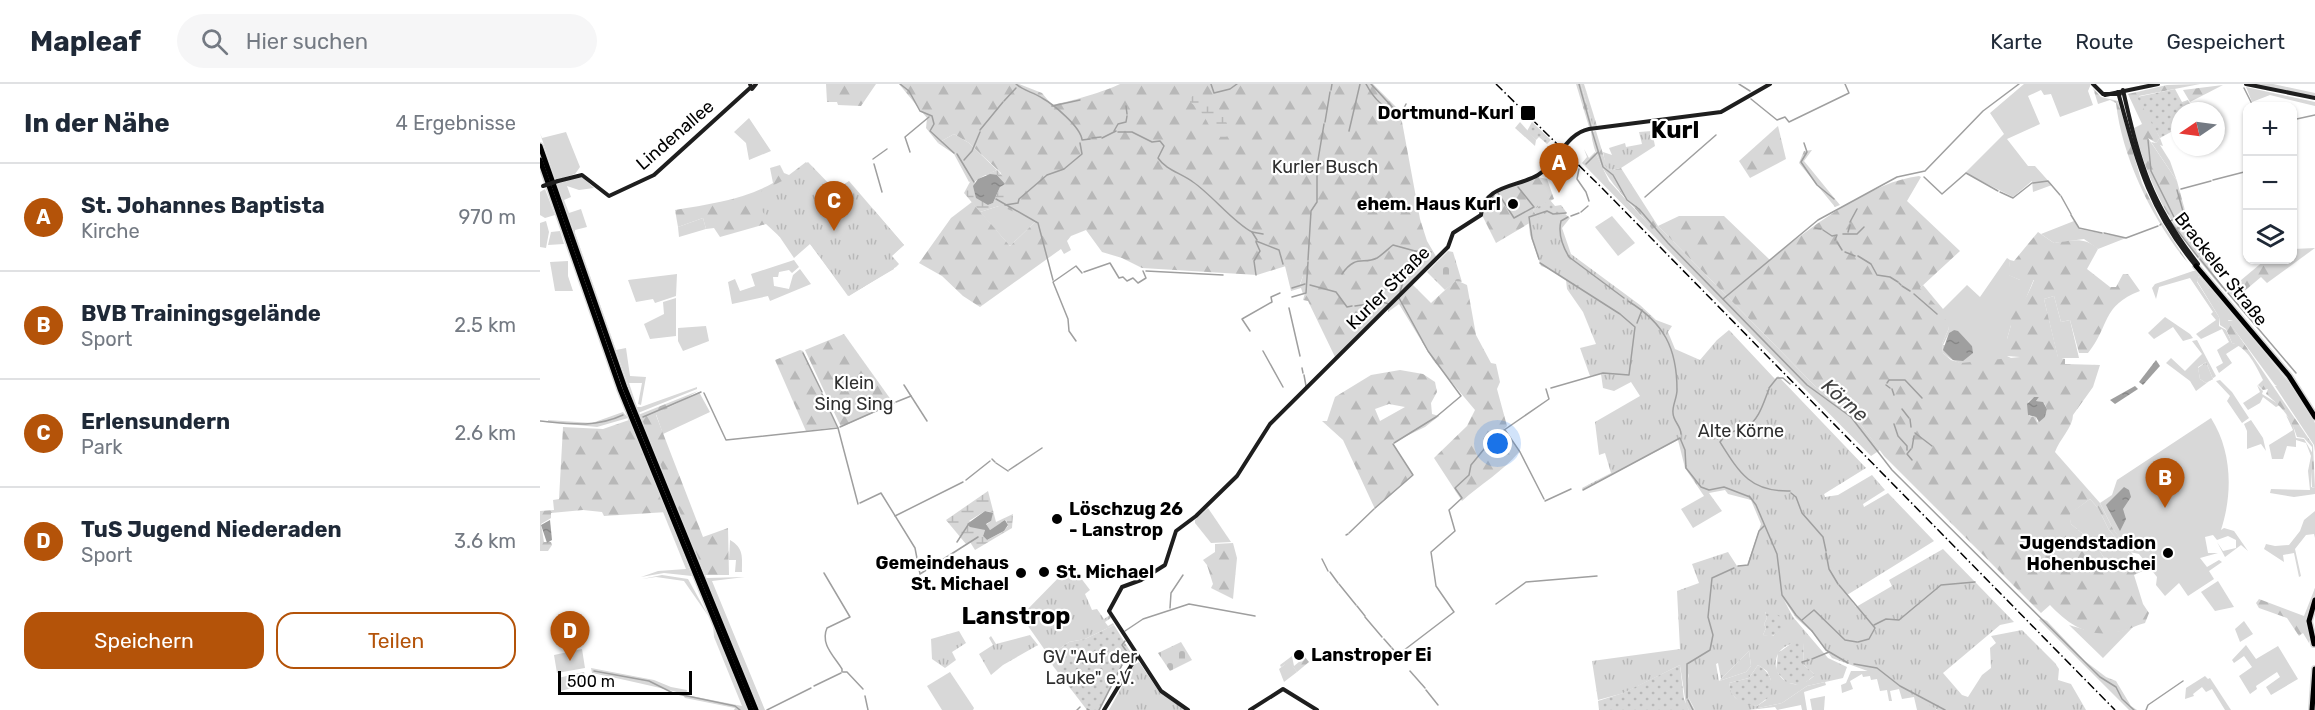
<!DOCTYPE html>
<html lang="de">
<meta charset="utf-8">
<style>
:root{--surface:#fff;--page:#f6f6f7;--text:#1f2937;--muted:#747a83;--line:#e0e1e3;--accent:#b45309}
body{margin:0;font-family:Rubik,sans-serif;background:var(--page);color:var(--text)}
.controls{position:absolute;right:18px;top:18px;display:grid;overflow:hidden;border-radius:12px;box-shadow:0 2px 4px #0004}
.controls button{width:54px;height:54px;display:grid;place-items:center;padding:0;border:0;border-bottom:2px solid var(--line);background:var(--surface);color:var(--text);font:30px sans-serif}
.compass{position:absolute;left:1631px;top:18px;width:54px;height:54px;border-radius:50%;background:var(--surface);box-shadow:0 2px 4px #0004;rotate:257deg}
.scale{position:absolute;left:18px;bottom:15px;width:134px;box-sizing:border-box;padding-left:6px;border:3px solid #000;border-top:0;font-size:16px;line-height:21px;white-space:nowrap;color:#000;-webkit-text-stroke:4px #fff;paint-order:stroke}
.you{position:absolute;left:958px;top:360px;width:21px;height:21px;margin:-15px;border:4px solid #fff;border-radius:50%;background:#1a73e8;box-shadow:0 0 0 9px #1a73e833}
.badge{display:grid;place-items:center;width:39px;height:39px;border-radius:50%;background:var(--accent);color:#fff;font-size:20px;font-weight:700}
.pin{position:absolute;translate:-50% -50px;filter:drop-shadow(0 2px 3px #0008)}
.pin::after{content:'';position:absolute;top:32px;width:21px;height:18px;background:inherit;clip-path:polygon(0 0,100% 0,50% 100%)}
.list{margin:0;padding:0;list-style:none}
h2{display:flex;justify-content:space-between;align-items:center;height:78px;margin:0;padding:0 24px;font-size:26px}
h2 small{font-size:20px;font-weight:400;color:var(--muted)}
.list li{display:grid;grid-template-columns:39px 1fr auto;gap:18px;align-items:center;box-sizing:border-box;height:108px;padding:0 24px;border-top:2px solid var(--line)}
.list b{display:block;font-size:22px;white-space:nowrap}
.list p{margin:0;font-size:20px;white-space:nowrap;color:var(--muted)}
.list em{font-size:20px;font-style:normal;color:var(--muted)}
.actions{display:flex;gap:12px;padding:18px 24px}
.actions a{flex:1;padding:14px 0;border:2px solid var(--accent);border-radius:18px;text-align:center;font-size:21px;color:var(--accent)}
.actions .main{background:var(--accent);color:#fff}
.icon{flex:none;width:33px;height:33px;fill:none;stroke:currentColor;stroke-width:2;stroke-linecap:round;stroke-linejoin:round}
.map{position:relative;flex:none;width:1775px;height:626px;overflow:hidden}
header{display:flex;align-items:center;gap:36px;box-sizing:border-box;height:84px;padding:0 30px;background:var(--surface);border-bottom:2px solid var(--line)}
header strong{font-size:28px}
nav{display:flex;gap:33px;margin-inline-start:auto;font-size:21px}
.search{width:420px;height:54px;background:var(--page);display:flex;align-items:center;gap:15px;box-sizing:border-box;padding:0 21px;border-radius:33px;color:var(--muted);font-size:22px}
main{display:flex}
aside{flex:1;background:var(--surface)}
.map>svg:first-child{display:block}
</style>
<header>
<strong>Mapleaf</strong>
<div class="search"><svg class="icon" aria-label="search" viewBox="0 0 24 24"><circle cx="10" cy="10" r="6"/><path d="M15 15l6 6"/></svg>Hier suchen</div>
<nav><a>Karte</a><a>Route</a><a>Gespeichert</a></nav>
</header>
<main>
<aside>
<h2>In der Nähe<small>4 Ergebnisse</small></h2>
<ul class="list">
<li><span class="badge">A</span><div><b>St. Johannes Baptista</b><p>Kirche</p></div><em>970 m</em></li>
<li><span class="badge">B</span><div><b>BVB Trainingsgelände</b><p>Sport</p></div><em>2.5 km</em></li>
<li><span class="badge">C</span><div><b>Erlensundern</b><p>Park</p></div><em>2.6 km</em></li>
<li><span class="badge">D</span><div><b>TuS Jugend Niederaden</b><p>Sport</p></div><em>3.6 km</em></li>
</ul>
<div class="actions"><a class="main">Speichern</a><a>Teilen</a></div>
</aside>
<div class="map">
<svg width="1775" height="626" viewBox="0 0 1775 626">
<defs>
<pattern id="forest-firs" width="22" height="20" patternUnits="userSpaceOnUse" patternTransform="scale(1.5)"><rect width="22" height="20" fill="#d8d8d8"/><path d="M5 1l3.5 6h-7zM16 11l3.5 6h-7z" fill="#b8b8b8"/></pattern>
<pattern id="wetland-marsh" width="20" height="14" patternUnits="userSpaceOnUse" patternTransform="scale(1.5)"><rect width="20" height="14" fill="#d8d8d8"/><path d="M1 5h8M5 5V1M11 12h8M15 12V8" fill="none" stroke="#b8b8b8"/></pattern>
<pattern id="cemetery-stones" width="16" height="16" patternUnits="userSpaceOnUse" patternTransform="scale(1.5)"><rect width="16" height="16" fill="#d8d8d8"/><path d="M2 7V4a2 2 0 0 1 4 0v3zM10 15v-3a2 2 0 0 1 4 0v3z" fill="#b8b8b8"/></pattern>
<pattern id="park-tufts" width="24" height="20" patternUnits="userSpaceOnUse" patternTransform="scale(1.5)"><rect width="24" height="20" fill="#d8d8d8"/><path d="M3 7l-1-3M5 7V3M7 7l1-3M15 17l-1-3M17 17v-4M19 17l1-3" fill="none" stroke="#b8b8b8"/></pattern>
<pattern id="garden-dots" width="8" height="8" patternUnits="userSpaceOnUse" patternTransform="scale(1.5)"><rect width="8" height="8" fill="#d8d8d8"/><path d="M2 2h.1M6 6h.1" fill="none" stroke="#b8b8b8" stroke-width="1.8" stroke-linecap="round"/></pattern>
<pattern id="water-ripples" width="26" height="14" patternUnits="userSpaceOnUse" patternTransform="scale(1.5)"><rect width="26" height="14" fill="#9f9f9f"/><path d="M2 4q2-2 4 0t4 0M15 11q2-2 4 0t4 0" fill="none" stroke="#878787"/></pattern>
</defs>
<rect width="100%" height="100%" fill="#fff"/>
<!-- grass -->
<g fill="#d8d8d8" fill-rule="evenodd">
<polygon points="1484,0 1551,0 1548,7 1553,21 1520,33 1511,10 1504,11 1501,6 1488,12 1500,40 1467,55 1488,82 1495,82 1512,101 1493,108 1492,97 1473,113 1425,89 1464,50 1450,29"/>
<polygon points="1712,0 1733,0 1775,9 1775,13"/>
<polygon points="1706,3 1775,18 1775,22 1730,11 1712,18"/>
<polygon points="209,34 231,67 209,76 206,59 194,48"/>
<polygon points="980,38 996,56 995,62 975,44"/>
<polygon points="26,48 40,83 35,90 16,96 14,92 0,49 2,54"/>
<polygon points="414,50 429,59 457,86 429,98 414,70 398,59"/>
<polygon points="1620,54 1623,62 1620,61 1630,77 1637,97 1611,58 1616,59"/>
<polygon points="1044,65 1049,74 1055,68 1069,97 1112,144 1118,142 1275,302 1314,331 1340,366 1331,372 1042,79 1047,73"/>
<polygon points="41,92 54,104 39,106 27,102 31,113 24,116 29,129 41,125 47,143 35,146 35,149 76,266 86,264 90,292 106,293 101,321 98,320 102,299 89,299 97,323 101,323 157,303 157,305 98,329 18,103 17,99"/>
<polygon points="5,105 15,131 5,134 0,131 0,108"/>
<polygon points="462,121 496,137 470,162 440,128"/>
<polygon points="1072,132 1095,159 1078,172 1055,143"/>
<polygon points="163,134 166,145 139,153 138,143"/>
<polygon points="6,137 9,148 6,164 0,163 0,139"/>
<polygon points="1534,137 1539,145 1586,154 1558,165 1544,155 1514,159 1501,150"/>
<polygon points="20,147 24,160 8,161 11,148"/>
<path d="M 1467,174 L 1470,176 L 1469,191 L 1480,196 L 1494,195 L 1484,219 L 1471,241 L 1467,255 L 1467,272 L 1471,274 C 1448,285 1422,286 1403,269 L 1402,260 L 1409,244 L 1380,204 L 1383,201 L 1403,225 L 1427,201 L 1440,213 ZM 1414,246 L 1432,262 L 1403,261 L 1409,249 Z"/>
<polygon points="254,176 259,183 252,189 249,186 239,188 238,193 233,193 234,202 249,205 253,191 260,185 271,200 230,217 228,212 192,220 188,198 195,195 200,207 215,202 211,190"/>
<polygon points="28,177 28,192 33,207 15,207 10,178"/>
<polygon points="759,177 763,177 763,192 760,200 767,201 766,209 763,210 761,204 751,207 745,182"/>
<polygon points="1653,187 1658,187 1764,317 1775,339 1775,368 1774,361 1735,302 1737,301 1735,301 1688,237 1693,237 1659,192 1657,198 1679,233 1679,242 1686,246 1692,259 1700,261 1686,270 1692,279 1679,289 1676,283 1683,279 1677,266 1689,258 1682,245 1661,255 1656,250 1676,236 1671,230 1673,228 1650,194 1619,203 1616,215 1612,204 1615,200"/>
<polygon points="137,190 136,212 115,219 113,215 96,218 88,196"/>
<polygon points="1514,212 1521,238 1530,236 1539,274 1518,274 1504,215"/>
<polygon points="136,214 136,252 110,255 104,240 124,230 123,218"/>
<polygon points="1625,233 1650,250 1653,254 1643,257 1633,243 1614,255 1608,249"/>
<polygon points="166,242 169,257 143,267 138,257 138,244"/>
<path d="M 1657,256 L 1676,292 L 1656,307 L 1650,297 L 1626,279 L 1631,274 L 1645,287 L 1662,270 L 1652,257 ZM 1666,278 L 1673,295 L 1666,299 L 1660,295 L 1658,283 Z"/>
<polygon points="1680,296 1692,308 1709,334 1702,339 1687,317 1690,312 1676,297"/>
<polygon points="1717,301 1723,307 1722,310 1740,321 1736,323 1723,313 1720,319 1708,326 1703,319 1720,308"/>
<polygon points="159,308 170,328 123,350 116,330"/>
<polygon points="83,328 88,334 57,343 8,338 8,336 52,339"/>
<polygon points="1746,331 1752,337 1756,354 1764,355 1773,370 1771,403 1775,404 1775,410 1754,413 1730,409 1731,405 1770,406 1768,387 1771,372 1766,359 1756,356 1756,363 1747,362 1743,375 1732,375 1729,361 1753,346"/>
<path d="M 1671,334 C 1692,367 1693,409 1681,446 L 1684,444 L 1694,447 L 1708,467 L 1701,461 L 1685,473 L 1677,458 L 1683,467 L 1696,464 L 1696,456 L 1688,452 L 1677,456 L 1673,451 L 1665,453 L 1668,469 L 1678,469 L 1660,474 L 1667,483 L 1679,476 L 1682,478 L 1669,487 L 1674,495 L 1648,512 L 1639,499 L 1625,512 L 1616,501 L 1617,493 L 1599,470 L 1590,468 L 1573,445 L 1560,419 L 1572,411 L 1577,396 Z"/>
<polygon points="1711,336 1723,354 1726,367 1721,360 1707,365 1707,347 1704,340"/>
<path d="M 1550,415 L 1558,424 L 1569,446 L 1590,470 C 1585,478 1581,483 1572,486 L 1555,460 L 1531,440 L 1529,430 Z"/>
<polygon points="668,424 691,458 671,459 655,439 655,436"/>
<polygon points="1775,427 1775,454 1774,450 1766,451 1755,465 1761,492 1759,493 1754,469 1743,471 1744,478 1724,465 1726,460 1735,462 1749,461 1760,447 1764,436"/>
<polygon points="123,428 127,428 152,492 124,489 101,493 118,487 146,485"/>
<path d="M 190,456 C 204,464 202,473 202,488 L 195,488 L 196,476 L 189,476 Z"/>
<polygon points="122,491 148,495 169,533 144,497 116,493 102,495"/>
<polygon points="205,493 172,497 225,626 220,626 166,494"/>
<polygon points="1678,497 1694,523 1675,527 1661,508"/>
<polygon points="1704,537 1713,550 1700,558 1695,545"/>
<path d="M 173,540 L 208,626 L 194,626 L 195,624 L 145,614 L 141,609 C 112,602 83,595 52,589 L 51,584 L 114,596 L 131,603 L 147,606 L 146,611 L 202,622 L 174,553 Z"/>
<path d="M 1529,541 C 1551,548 1572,553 1594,542 L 1563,574 Z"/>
<polygon points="1706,561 1716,575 1738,562 1758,595 1731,611 1726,603 1740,593 1737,588 1716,602 1717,605 1710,610 1699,592 1712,583 1704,572 1694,579 1692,576"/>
<polygon points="42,565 45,584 17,589 14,571"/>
<polygon points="1209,567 1211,582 1206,588 1179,597"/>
<polygon points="749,577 757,588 744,598 739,585"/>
<path d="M 1140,581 L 1150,587 C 1143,602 1147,613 1155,626 L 1149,626 L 1146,621 Z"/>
<polygon points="1329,585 1392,621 1397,626 1377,626 1374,613 1362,615 1359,605 1350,607 1352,617 1349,617 1347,606 1340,607 1337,595 1331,596 1330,592 1323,593 1322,590 1310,597 1313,605 1302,609 1301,601 1306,599 1311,587 1328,587"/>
<polygon points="44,588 47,601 20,607 18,594"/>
<polygon points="410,588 434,624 433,626 402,626 387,602"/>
<polygon points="1665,592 1668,595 1670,594 1691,626 1685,626 1672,605 1666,608 1662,603 1653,610 1654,612 1645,615 1646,604"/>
<polygon points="1285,598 1286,601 1264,608 1267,626 1262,626 1261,621 1237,626 1235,623 1209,626 1242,619 1267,602"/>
<polygon points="1285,612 1284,626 1272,626 1270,615"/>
</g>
<!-- forest -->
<g fill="url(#forest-firs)" fill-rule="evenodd">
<polygon points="286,0 336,0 321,22 298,21 297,18 287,18"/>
<path d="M 359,0 L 479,0 L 502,9 L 512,21 C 528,18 567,7 580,0 L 833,0 L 860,27 L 880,135 L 887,157 L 897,174 L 871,199 L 891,219 L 916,196 L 927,201 L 936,251 L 951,279 L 956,280 L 960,298 L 957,305 L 967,342 L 964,345 L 979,368 C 962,388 941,400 922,417 L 894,374 L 927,342 L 935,326 L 893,276 L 859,220 L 848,228 L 848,225 L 796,275 L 768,217 L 763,216 L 767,202 L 760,201 L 763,192 L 762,177 L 717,191 L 602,184 L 582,174 L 562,168 L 546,146 L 531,152 L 527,157 L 531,166 L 524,170 L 521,165 L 440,223 L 423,212 L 402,192 L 379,179 L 411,134 L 432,118 L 470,162 L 496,137 L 453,119 C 460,111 463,99 461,89 L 429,59 L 414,50 L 398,59 L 386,44 L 387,34 Z"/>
<polygon points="1036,0 1041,0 1053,43 1049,43"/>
<path d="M 1660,0 L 1599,12 L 1620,54 L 1616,59 L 1608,54 L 1637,97 L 1650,145 L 1673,189 L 1684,204 L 1682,204 C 1636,150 1612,113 1594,44 L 1602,40 L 1588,10 L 1627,1 Z"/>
<polygon points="1683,1 1650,18 1643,6"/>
<path d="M 1553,4 L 1561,13 L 1578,17 L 1602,99 L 1619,134 L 1648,179 C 1613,137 1582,74 1576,19 L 1570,16 L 1558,20 Z"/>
<polygon points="1238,42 1246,75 1210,94 1199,77"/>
<path d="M 1056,47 L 1067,83 L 1072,86 L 1081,84 L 1118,142 L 1139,132 L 1184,132 L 1230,176 C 1268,145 1329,98 1379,92 L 1381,93 L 1367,117 L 1420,167 L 1380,204 L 1402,228 L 1409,244 L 1402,260 L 1403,269 L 1411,276 L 1421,279 L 1480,273 L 1467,272 L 1467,255 L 1471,241 L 1463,231 C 1483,223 1486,215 1494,196 L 1480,196 L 1468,191 L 1470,176 L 1474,177 L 1498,148 L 1514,159 C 1531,157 1544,152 1558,165 L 1547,185 L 1570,203 L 1576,203 L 1583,190 L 1588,190 L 1600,207 C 1561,222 1570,242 1548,269 L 1539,269 L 1530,236 L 1521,238 L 1514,212 L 1504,215 L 1518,273 L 1525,275 L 1525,280 L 1560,281 L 1553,303 L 1533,331 C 1533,343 1519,356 1515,368 L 1560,419 L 1573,445 L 1605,486 L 1594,491 L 1603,520 L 1609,529 L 1605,539 C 1597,541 1590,545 1582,547 C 1551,555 1531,543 1510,521 L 1501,529 L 1344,372 L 1314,331 L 1275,302 L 1118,142 L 1112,145 C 1087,112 1056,92 1051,48 ZM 1494,313 L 1499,313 L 1496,317 L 1504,319 L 1507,325 L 1505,333 L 1497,338 L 1496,333 L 1489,332 L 1488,318 ZM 1550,415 L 1558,424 L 1569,446 L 1590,470 C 1585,478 1581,483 1572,486 L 1555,460 L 1531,440 L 1530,430 Z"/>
<polygon points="1272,66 1264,77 1300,121 1295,123 1259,79 1264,67"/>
<path d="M 266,78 L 319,137 L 333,125 L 364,161 L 351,172 L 354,185 L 308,212 L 258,143 L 240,153 L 226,140 L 180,153 L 174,144 L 166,145 L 163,134 L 138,143 L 135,126 C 169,120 203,116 233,99 L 230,84 L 240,81 L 244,89 L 249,91 Z"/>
<path d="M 998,93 L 1007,95 L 1014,115 L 993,126 L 998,134 L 956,159 L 942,131 C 950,106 975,98 998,93 Z"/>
<polygon points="1775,164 1727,199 1721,193 1695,215 1688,207 1725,176 1752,176 1753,165"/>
<path d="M 1659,192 L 1694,237 L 1688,236 L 1773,361 L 1775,404 L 1772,403 L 1772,363 L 1764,354 L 1757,353 C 1751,333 1742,323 1726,310 L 1728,305 L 1723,306 L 1718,301 L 1723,296 C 1716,282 1708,264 1692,259 L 1686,245 L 1680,241 L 1679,233 L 1657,197 Z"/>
<polygon points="304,250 354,320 301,343 265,266"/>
<polygon points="260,266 263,267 297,343 266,347 235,276"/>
<path d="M 860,286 L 883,290 L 895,298 L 897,308 L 891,319 L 892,330 L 899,332 L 885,343 L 852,359 L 873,391 L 835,425 L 803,356 L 782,337 L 787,337 L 795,313 L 831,291 ZM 849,320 L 865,323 L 840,337 L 835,325 Z"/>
<polygon points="158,307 116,331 163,453 188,444 189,491 165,491 98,331"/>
<polygon points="89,336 127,428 64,432 62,428 43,426 11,429 11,434 1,440 4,458 11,458 12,461 8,467 0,467 0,427 14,426 13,416 19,415 23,343 63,345"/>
<polygon points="693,459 697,474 693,515 671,504 673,500 667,481 663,476 675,468 675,460"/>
<polygon points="1775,504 1775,513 1769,527 1769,559 1763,549 1759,552 1747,534 1719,524 1716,519 1719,515 1764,532"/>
<polygon points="1501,534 1507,537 1545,577 1566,593 1576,597 1591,622 1597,626 1589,626 1499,536"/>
<polygon points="752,572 754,582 765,573 769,578 757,588 749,578 741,583 740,581"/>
</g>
<!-- wetland -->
<g fill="url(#wetland-marsh)" fill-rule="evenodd">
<path d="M 657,9 C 675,12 687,36 691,51 C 673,59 670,39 661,28 C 658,24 654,21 650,18 L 650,14 Z"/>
<path d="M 457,86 C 469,97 466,106 462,121 L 440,128 L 424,109 L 431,96 ZM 445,91 L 457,91 L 464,99 L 460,103 L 453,119 L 448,121 L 434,98 Z"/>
<path d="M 448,407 L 456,438 L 473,430 L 472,444 L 435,466 L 430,458 L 426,460 L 406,436 ZM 445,427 L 450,428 L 451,437 L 446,441 L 450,446 L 466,436 L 468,442 L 463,448 L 447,456 L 443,452 L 445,446 L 429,437 Z"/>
</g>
<!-- cemetery -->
<g fill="url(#cemetery-stones)">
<polygon points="908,167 913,168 922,198 916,197 905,206 887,188"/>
<polygon points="641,558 652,576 630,587 618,569"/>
</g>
<!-- park -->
<g fill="url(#park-tufts)" fill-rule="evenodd">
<polygon points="1041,0 1044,0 1057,42 1053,43"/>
<polygon points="1112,47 1115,62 1081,84 1072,86 1066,83 1063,68 1072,71 1069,64 1085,59 1086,63 1102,60 1099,48"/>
<polygon points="268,78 295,106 309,97 364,161 352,172 359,180 356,183 309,212 270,160 254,174 212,112 248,94"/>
<path d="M 1006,126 L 1023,128 L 1030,134 L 1022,144 L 1031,170 L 1100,221 L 1116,236 L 1132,242 L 1128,248 L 1135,265 L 1160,276 L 1177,256 L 1189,246 L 1235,295 L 1238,292 L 1326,384 L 1284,410 L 1285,413 L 1298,411 L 1332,391 L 1345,406 L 1323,420 L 1324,423 L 1348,409 L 1394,457 L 1307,511 L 1316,523 L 1352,502 L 1349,496 L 1403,465 L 1474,538 L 1460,541 L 1403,589 L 1422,611 L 1428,613 L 1442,591 L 1451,584 L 1450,564 L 1456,559 L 1451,552 L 1482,546 L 1515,579 L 1519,585 L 1518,596 L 1531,600 L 1546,626 L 1398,626 L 1354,601 L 1351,604 L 1352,600 L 1333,589 L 1292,574 L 1273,549 L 1256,534 L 1244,516 L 1253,533 L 1288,574 L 1307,583 L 1303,594 L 1267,602 L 1242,619 L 1209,626 L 1155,626 L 1146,609 L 1149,588 L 1143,590 L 1140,581 L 1084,609 L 1058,616 L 1052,577 L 1140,565 L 1137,507 L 1159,499 L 1152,480 L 1188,468 L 1197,482 L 1207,481 L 1221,440 L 1211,416 L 1188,410 L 1185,406 L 1169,409 L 1182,427 L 1153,444 L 1141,425 L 1164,412 L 1145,384 L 1138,356 L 1043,406 L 1042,404 L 1071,389 L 1065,369 L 1059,371 L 1055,338 L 1100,312 L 1091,298 L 1074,307 L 1063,304 L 1061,290 L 1050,292 L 1040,264 L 1056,260 L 1043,228 L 1027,205 L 1026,196 L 1012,186 L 1001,182 L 990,151 L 988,133 ZM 1225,527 L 1239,547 L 1233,552 L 1223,551 L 1226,544 L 1224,540 L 1227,534 ZM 1254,559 L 1263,559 L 1264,581 L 1275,591 C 1244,621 1216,569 1254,559 ZM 1209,567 L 1211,582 L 1206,588 L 1179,597 L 1176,580 L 1178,579 L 1181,595 ZM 1218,581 L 1227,587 L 1231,596 L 1226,616 L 1217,622 C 1199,618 1193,617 1189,599 L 1209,594 Z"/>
<polygon points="1666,278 1673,295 1666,299 1660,295 1658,284"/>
<polygon points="531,481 550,506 545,510 552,526 557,525 564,535 570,531 571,534 565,538 568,542 573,539 574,541 545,555 529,558 509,572 481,532"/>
<polygon points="419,547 426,559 412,568 416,576 405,584 392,575 391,555"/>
<polygon points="490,551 498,561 463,581 451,591 439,570 453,561 449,554 451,552 456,560"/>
<polygon points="599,578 620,609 646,626 569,626 594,581"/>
</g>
<!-- garden -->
<g fill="url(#garden-dots)">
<polygon points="1635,5 1642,18 1648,16 1654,27 1640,27 1640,43 1620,54 1597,13"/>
<polygon points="992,38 1011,56 1007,60 999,53 996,56 987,47"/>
<polygon points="1010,116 1015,122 1021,121 1027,129 1013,132 1006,129 998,134 993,126"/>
<path d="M 1229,526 L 1240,532 L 1242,543 C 1238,551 1232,554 1223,551 L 1226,544 L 1224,540 L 1227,534 L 1225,527 Z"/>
<polygon points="574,541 590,567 560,626 547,626 513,582 509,572 529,558 545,555"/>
<polygon points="1252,559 1263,559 1264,581 1275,591 1262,601 1247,599 1236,587 1238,569"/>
<polygon points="1140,581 1144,615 1149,626 1059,626 1058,617 1083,609"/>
<path d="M 1218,581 C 1231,589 1235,599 1229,613 L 1217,622 L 1201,620 L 1191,609 L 1189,599 L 1209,594 Z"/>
</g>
<!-- water -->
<g fill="url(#water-ripples)">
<polygon points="450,90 457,91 465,100 460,103 453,119 448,121 436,114 433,102 438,95"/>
<polygon points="1414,246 1418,247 1432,262 1433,269 1423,277 1413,276 1403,266 1409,249"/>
<polygon points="1616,276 1620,282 1603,301 1599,298"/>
<polygon points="1595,302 1598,305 1575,320 1570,316"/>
<polygon points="1494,313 1499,313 1496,317 1503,318 1507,325 1505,333 1499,338 1496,333 1488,331 1487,320"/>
<polygon points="1584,403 1589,406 1591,413 1583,425 1586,435 1580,447 1566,421"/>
<polygon points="445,427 453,429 451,437 446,440 450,446 465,436 468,441 464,447 447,456 443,452 445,446 430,443 427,440"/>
<polygon points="10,436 12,456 7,459 1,441"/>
</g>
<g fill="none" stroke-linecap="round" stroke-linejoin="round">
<!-- stream -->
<g stroke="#9f9f9f" stroke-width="1.5">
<polyline points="360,0 369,7 380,27 392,32 394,40 390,47 414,69"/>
<path d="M 476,0 C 484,7 493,8 502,14 C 513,20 541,43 542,56 L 550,55"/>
<polyline points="671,0 674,9 690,5 697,0"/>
<path d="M 826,0 C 834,15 843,25 860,28"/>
<polyline points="831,0 857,28"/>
<polyline points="1039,0 1051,43"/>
<polyline points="1199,0 1210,7"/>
<polyline points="1704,4 1713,22"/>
<polyline points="791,6 792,0"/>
<polyline points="1211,15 1237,36 1245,33 1249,38 1309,9 1305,0"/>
<polyline points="464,17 476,4"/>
<polyline points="512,22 540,16"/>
<polyline points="586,22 587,30"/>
<polyline points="862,28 866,20"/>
<polyline points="1752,36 1775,31"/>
<polyline points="785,38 790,8"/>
<polyline points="440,46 463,18"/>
<polyline points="574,47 578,40 586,38 587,32"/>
<polyline points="809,47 820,0"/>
<polyline points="1052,47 1063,83 1073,91 1087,116 1099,125 1128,159 1267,301 1311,333 1352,386 1560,593 1576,603 1582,615 1594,626"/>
<path d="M 578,48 L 592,48 L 612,58 L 620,57 L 624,62 L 618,74 C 626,86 641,89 653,98 C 672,111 694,139 712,148 L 717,156"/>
<polyline points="552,54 561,53"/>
<polyline points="562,54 576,47"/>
<polyline points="1608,56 1611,87 1635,135"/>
<polyline points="1264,59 1267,68 1261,78 1277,101 1294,115"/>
<polyline points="370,68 365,53 389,33"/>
<polyline points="417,70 434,98"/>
<polyline points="333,75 347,65"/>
<polyline points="424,76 432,67 440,48"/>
<polyline points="334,80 342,108"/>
<polyline points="1046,80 1058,68"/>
<polyline points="1039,85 1037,95 1046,108 1049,117"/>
<polyline points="1384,93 1402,110 1426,89 1458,107"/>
<polyline points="1673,96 1708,87"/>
<polyline points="1493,99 1508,97 1520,111"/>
<polyline points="1641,105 1671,97"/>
<polyline points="1460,108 1473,114 1492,99"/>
<polyline points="958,109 974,134 994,123 978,103"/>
<polyline points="1521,112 1531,130"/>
<polyline points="1105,113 1176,51"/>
<polyline points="456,115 498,139 513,196"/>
<polyline points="465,121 478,119 479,115 507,91 524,85 542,70 540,59"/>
<polyline points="945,124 954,111"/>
<polyline points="1041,128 1048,122"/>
<polyline points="1531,131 1539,144 1562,149"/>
<polyline points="1031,132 1039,129"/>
<path d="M 1028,133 L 1021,137 C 1018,149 1023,163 1029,173 L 1084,214"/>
<polyline points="1630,137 1658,173"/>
<polyline points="1630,137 1644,131 1637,106"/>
<polyline points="1310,138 1317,125"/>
<polyline points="1620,141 1621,140"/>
<polyline points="1275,144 1281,145"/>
<polyline points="1283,146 1292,152 1297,151 1295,156"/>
<polyline points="712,148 723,150"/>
<polyline points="1308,148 1310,141"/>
<polyline points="1564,149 1586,154 1618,142"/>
<polyline points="1303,150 1317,150 1324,143"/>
<polyline points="716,157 739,166 743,180"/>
<polyline points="1297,158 1302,166"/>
<polyline points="1305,168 1315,172"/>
<polyline points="1318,172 1331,180 1337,191 1350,193 1358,198"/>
<polyline points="999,175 992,154 989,133 1007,127 1013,130 1026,129"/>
<polyline points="1660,175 1686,207"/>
<polyline points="768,176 771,127 777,118 777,82 784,40"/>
<polyline points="1000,179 1080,230 1095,243 1089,291 1063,289 1011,304"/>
<polyline points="606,187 683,191"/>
<polyline points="544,188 570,179 579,194 583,193 587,197 593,194 598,199 606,194 603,187"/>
<path d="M 802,190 C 816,170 823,181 837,174 C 842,171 848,165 853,161 L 875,167"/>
<polyline points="716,191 714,177 720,167 716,158"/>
<polyline points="1359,199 1361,201"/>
<polyline points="770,201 796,208 807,223 812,222"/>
<polyline points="1362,202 1370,207"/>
<polyline points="752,204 765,200"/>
<polyline points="860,208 870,175 875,173 875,167 891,168"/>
<polyline points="1688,209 1756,289"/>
<polyline points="1374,210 1397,230"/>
<polyline points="752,213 766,209 768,178"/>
<polyline points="1183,215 1278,136 1357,93 1385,87 1443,27 1479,0"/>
<path d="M 1088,217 C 1124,239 1137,264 1137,306 C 1137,314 1132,322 1133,329 C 1133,337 1141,342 1141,350"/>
<polyline points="815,222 842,218 849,220"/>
<polyline points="749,224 760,272"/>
<polyline points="1097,239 1102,226"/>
<polyline points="710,247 702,235 732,218 731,213 740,209"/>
<polyline points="536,257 529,247 528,235 513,198 536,182 542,189"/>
<polyline points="723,267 743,303"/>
<polyline points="263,269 282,308"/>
<polyline points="762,284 763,289"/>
<polyline points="764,291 766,302"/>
<polyline points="1347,299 1349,296 1365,296 1382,314"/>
<polyline points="1346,301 1350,304"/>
<polyline points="1229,304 1237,294 1243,294 1250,300"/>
<path d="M 1229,305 C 1224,317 1219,337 1206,343 C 1195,347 1187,348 1180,358 C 1200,390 1211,408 1250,407"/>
<polyline points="1352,305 1354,311"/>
<polyline points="164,309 186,356 298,344"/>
<polyline points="282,310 298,344 318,420"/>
<polyline points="371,312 387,337"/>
<polyline points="356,318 371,312 364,301"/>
<polyline points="1362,325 1369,334"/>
<polyline points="103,333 161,308"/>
<polyline points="1370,335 1371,343"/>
<path d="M 0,337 C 30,340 55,344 83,331"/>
<polyline points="1354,340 1358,352 1367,362 1367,366"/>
<polyline points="300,343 354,319"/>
<polyline points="965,346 980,368 1004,415"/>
<polyline points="1375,349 1392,362"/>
<polyline points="854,359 896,333 921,312 888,267 859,214"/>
<polyline points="1372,364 1374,352"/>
<polyline points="1371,365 1367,370 1372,376"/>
<polyline points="452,375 455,378"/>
<polyline points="456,379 468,387"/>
<polyline points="469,386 502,364"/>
<polyline points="426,396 450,377"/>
<polyline points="1043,406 1140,354 1145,366 1146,384 1161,403 1169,406 1184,403 1210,413 1216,421 1237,470 1242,511 1256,531 1272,547 1286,566 1308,579"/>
<polyline points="1251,409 1256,413 1262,429 1283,453 1286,467"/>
<polyline points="1005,417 1031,405"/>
<polyline points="320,419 341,409 375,464 380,490 438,453"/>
<polyline points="835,424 873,391 853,360"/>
<polyline points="355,432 423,398"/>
<polyline points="809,449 834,425"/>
<polyline points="806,451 808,450"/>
<polyline points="417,458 428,441"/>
<polyline points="1286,469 1289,485 1298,500"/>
<polyline points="782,475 788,487"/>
<polyline points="1198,482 1208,481 1219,447 1224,442"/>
<polyline points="790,488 798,499"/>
<path d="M 284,489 L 310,533 L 287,544 C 280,560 294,572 302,585 L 302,588"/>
<polyline points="799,500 816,521"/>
<polyline points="1299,501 1335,544 1329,555 1318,558"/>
<polyline points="956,520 986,498 1057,492"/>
<polyline points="817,522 825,532"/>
<polyline points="630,524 631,509 643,491"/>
<polyline points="825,533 842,553"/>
<polyline points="1262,536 1274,526 1305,556 1317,558"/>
<polyline points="1334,541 1346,535 1359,536 1401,501 1435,498"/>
<polyline points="585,547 603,535 649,520 715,532"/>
<polyline points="844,555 851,563"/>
<polyline points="585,557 582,561 587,568"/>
<polyline points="852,564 860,574"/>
<polyline points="859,570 914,528 896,502 891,468 915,447 909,426 922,414 915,404 929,391 931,381 954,353 1009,315 1006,305"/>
<polyline points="1272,575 1289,568"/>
<polyline points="1262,578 1269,576"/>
<polyline points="1314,580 1337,584 1360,602 1405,626"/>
<polyline points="54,587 109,597 133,609 195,622 200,626"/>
<polyline points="870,587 885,604"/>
<polyline points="303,588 307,588 323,605"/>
<polyline points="274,602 301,589"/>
<polyline points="886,606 898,621"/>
<polyline points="325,612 328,626"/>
<polyline points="1147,614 1147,580 1170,566 1173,551 1168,533 1172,494 1194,484"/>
<polyline points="1148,616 1153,626"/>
<polyline points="547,625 549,626"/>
<polyline points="227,626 271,604"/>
<polyline points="537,626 540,623"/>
<polyline points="559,626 588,569"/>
<polyline points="1606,626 1608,621 1643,597"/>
</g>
<!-- highway casing -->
<g stroke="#dbdbdb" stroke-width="8">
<g id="highway">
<polyline points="0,62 85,304 216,626"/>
<polyline points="0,76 80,305 211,626"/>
<polyline points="1656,182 1749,292 1775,333"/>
<polyline points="1774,560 1769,537 1775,516"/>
<polyline points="1772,626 1775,585"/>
</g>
</g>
<!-- secondary -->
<g stroke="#1e1e1e" stroke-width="4">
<polyline points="210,0 212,5 216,0"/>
<polyline points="1553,0 1563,10 1580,10"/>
<polyline points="1706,0 1775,14"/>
<path d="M 1583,6 C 1600,81 1610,118 1658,180"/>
<path d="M 1578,8 C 1597,77 1608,124 1656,182"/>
<polyline points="1565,11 1618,0"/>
<polyline points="18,97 42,91 69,112 114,91 210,4"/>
<polyline points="564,626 597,572"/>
<path d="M 648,626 L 621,607 L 569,527 L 582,503 L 601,496 L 625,481 L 636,447 L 656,432 L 697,392 L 730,340 L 908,163 L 913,149 L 941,131 C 943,101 978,103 998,91 C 1018,79 1025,50 1049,45 L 1181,28 L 1230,0"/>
<polyline points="710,626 743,605 777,626"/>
</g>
<!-- highway -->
<use href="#highway" stroke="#000" stroke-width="5"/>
<!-- rail -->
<polyline stroke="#000" stroke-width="1.5" stroke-dasharray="9 3 1.5 3" stroke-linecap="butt" points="956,0 1062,104 1575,626"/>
<!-- secondary-bridge -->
<polyline stroke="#1e1e1e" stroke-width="4" points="3,102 18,97"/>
</g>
<!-- markers -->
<g fill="#000" stroke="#fff" stroke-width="2">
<rect x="980" y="21" width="16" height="16" rx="3"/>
<circle cx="973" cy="120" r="6"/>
<circle cx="517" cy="435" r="6"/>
<circle cx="1628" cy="469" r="6"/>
<circle cx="504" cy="488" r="6"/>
<circle cx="481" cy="489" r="6"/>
<circle cx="759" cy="571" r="6"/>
</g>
<g text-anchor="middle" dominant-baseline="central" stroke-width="4.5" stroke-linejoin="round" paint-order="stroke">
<!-- poi labels -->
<g font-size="18" font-weight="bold" fill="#000" stroke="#fff" text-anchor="end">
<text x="974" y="29">Dortmund-Kurl</text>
<text x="961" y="120">ehem. Haus Kurl</text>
<text x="529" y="425" text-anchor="start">Löschzug 26<tspan x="529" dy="21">- Lanstrop</tspan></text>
<text x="1616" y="459">Jugendstadion<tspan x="1616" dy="21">Hohenbuschei</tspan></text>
<text x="469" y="479">Gemeindehaus<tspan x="469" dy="21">St. Michael</tspan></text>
<text x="516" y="488" text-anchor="start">St. Michael</text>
<text x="771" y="571" text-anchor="start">Lanstroper Ei</text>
</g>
<!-- street labels -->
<g font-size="18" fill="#000" stroke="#fff">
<text transform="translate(135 51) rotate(-41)">Lindenallee</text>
<text transform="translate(1681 185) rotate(52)">Brackeler Straße</text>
<text transform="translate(848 204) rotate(-45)">Kurler Straße</text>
</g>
<!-- park labels -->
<g font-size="18" fill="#2f2f2f" stroke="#fff">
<text x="785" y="83">Kurler Busch</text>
<text x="314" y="299">Klein<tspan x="314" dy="21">Sing Sing</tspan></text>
<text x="1201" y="347">Alte Körne</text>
<text x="550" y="573">GV "Auf der<tspan x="550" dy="21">Lauke" e.V.</tspan></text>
</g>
<!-- water labels -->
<g font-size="20" font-style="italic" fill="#404040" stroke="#fff">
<text transform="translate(1305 316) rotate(41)">Körne</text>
</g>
<!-- district labels -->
<g font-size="24" font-weight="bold" fill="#000" stroke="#fff">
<text x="1135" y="46">Kurl</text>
<text x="476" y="532">Lanstrop</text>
</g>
</g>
</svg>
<div class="controls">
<button>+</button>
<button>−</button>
<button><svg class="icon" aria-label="layers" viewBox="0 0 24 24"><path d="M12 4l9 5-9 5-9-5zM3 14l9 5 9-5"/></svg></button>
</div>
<svg class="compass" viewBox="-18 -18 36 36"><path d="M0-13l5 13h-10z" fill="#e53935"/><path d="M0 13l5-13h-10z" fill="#747a83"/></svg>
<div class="scale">500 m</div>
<div class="you"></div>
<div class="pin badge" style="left:1019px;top:109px">A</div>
<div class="pin badge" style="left:1625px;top:424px">B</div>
<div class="pin badge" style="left:294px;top:147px">C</div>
<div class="pin badge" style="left:30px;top:577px">D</div>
</div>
</main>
